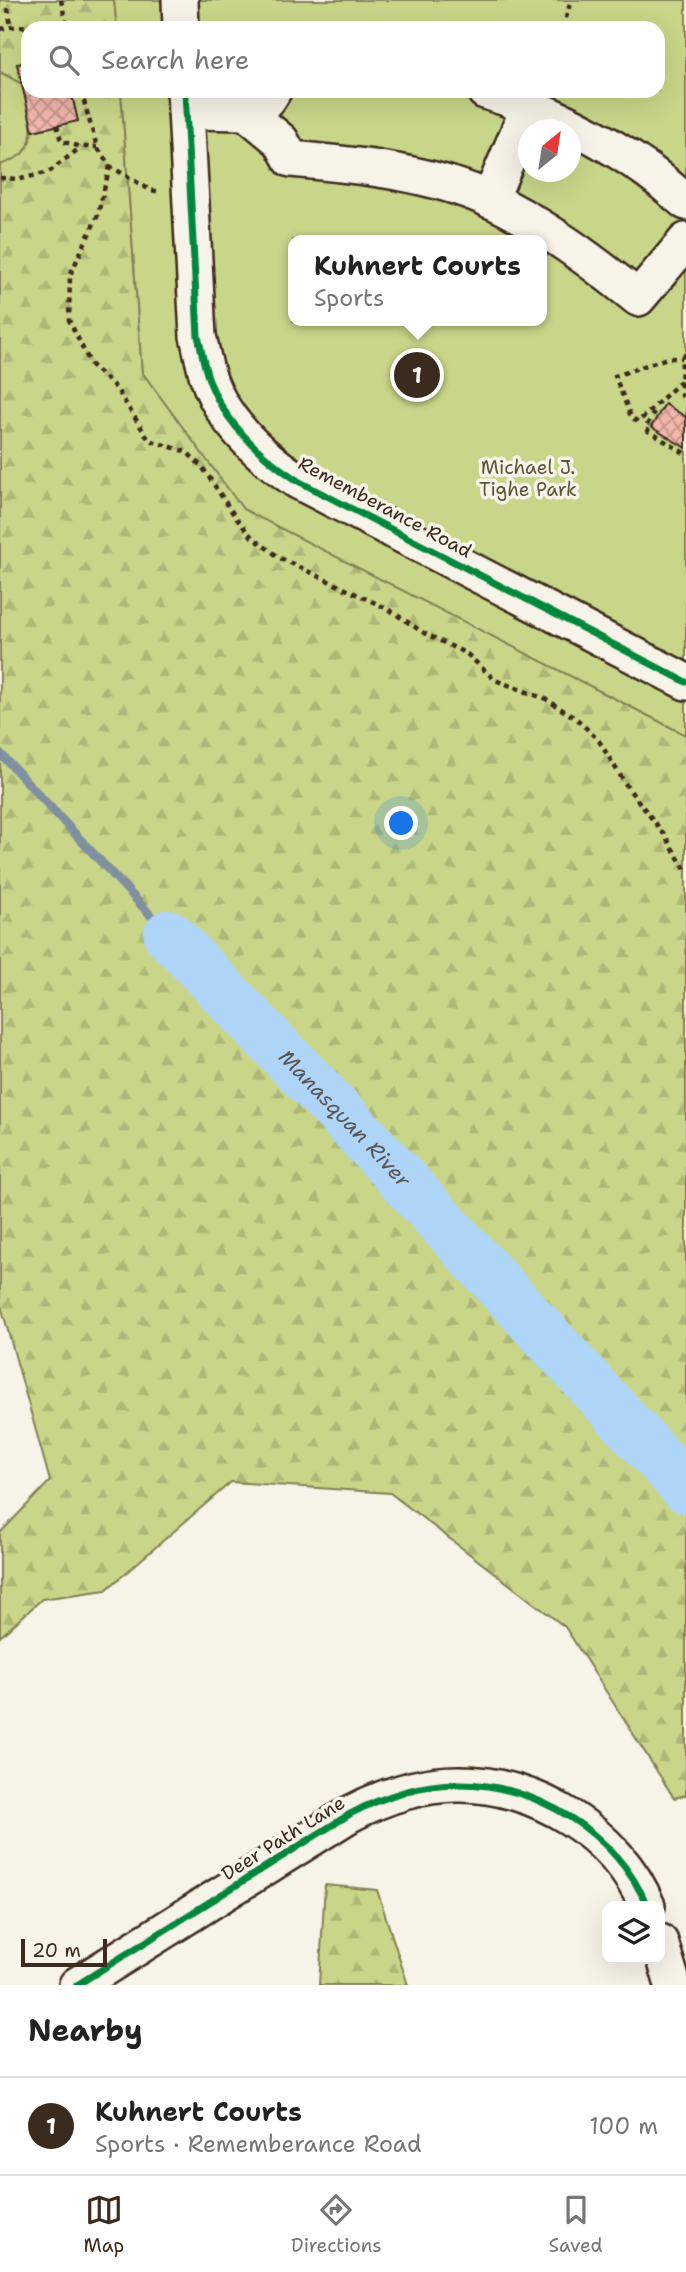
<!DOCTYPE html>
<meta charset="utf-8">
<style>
:root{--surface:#fff;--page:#f6f6f6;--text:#222;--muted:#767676;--line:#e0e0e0;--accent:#3b2a1e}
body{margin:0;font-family:"Shantell Sans",sans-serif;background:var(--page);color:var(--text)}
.controls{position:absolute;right:21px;bottom:21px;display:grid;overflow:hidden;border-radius:14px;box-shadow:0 7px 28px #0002}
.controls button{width:63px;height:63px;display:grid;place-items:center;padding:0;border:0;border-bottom:2px solid var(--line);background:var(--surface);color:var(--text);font:35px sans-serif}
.compass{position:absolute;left:518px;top:119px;width:63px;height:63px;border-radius:50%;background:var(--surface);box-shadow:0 7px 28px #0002;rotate:30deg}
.scale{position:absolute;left:21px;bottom:18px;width:86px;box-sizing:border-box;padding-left:7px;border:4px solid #3b2a1e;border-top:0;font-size:19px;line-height:24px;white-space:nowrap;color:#3b2a1e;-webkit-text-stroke:5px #f7f3e8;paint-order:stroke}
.you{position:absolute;left:402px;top:824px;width:24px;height:24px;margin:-18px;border:5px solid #fff;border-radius:50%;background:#1a73e8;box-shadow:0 0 0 10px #1a73e833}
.badge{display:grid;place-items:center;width:46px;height:46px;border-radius:50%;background:var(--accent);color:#fff;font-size:23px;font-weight:700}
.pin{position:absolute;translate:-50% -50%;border:4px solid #fff;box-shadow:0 2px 7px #0006}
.popup{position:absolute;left:288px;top:235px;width:259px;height:91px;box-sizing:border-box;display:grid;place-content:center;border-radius:14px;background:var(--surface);filter:drop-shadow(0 2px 5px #0005);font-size:23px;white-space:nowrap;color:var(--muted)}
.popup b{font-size:26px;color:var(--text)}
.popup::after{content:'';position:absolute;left:50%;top:100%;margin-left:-14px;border:14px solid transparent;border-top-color:var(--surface)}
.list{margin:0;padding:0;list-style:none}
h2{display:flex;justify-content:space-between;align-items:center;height:91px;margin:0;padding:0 28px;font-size:30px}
h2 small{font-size:23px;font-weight:400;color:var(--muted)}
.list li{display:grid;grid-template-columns:46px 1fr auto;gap:21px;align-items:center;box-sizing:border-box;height:98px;padding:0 28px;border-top:2px solid var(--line)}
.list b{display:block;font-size:26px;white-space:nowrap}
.list p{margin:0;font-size:23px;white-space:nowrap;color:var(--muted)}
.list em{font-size:23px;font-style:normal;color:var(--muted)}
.icon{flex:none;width:38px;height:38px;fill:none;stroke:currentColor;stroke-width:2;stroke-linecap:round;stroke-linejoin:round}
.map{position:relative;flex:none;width:686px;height:1985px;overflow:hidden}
.search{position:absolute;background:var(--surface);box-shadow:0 7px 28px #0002;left:21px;right:21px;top:21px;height:77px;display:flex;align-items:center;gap:18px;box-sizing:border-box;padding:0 24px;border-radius:21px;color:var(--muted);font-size:26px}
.sheet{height:189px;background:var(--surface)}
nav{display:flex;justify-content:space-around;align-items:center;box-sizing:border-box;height:98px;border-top:2px solid var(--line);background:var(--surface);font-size:19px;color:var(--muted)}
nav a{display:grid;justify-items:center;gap:4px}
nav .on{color:var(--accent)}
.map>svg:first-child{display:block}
</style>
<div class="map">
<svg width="686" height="1985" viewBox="0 0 686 1985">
<defs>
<pattern id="forest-firs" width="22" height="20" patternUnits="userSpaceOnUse" patternTransform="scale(1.75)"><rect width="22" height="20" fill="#c9d689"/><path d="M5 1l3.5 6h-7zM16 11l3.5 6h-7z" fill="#aeb876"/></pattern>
<pattern id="building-cross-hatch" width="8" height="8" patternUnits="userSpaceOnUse" patternTransform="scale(1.75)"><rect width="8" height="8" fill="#f1b6ac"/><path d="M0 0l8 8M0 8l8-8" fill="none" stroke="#c4948b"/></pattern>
</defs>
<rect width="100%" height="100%" fill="#f7f3e8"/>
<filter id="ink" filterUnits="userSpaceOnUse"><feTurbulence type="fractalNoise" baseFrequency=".0143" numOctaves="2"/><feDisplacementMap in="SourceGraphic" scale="14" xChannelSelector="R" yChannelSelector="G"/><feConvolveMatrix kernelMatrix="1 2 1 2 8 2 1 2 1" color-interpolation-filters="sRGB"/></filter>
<g filter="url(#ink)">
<!-- forest -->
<g fill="url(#forest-firs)" stroke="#828054" stroke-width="2">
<polygon points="0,0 114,0 117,28 28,28 28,91 121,91 142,372 243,508 686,735 686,1795 674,1798 565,1627 390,1493 231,1482 106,1590 42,1599 0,1637 0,1533 50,1481 0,1302"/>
<polygon points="325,1885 377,1890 408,1985 319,1985"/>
</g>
<!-- park -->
<g fill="#c9d689" stroke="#828054" stroke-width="2" fill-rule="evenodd">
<path d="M 114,0 L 686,0 L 686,735 L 243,509 L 142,372 L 121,91 L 658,91 L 658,28 L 117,28 ZM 528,130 L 570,130 L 570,172 L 528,172 ZM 293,240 L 541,240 L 541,321 L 293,321 Z"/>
<path d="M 0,72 L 22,84 C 27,106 43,143 16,158 C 11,161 5,163 0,165 Z"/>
</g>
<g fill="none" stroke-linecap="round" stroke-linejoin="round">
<!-- stream -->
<polyline stroke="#8090a0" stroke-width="9" points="0,753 169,935"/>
<!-- river -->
<path stroke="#aed4f7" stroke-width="51" id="s1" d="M 169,935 L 367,1141 L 686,1488"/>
</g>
<!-- building -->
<g fill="url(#building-cross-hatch)" stroke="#3b2a1e" stroke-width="2">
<polygon points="28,62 28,91 71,91 78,121 33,131 17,64"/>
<polygon points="665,404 686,417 686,448 651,427"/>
</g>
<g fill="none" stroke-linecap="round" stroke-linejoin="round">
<!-- minor casing -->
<g stroke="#3b2a1e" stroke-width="40">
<g id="minor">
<polyline points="180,0 181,28"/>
<path d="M 185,91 L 198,336 C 201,348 203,361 207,374 C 221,420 259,455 298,481 L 686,682"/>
<path d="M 485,91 C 540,108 597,135 644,168 C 659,178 672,191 686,202"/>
<polyline points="186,111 246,112 268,99 273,91"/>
<path d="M 246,112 L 281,141 L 291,159 C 356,165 431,172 491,200 C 544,225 592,261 638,298 L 686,241"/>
<polyline points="490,200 529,107"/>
<polyline points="660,1942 673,1985"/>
<path d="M 77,1985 L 350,1814 C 384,1796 420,1784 458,1784 C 535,1783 618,1834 647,1906"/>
</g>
</g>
<!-- path -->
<g stroke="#3b2a1e" stroke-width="4.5" stroke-dasharray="5 5" stroke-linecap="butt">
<polyline points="61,0 67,28"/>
<polyline points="8,8 11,27"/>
<polyline points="563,28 571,0"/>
<polyline points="0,29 11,27 66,24"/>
<polyline points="81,91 97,147 110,166 150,190 161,192"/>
<polyline points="57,125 61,141 81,147 97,147"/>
<polyline points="110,166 97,217 70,275 69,320 91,365 116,388 149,440 187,452 203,468 236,518 252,537 280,558 388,609 424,633 467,654 495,680 546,699 578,720 599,741 628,788 664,834 686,871"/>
<polyline points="0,178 20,179 49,172 81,147"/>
<polyline points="686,354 682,358 681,395 686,400"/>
<polyline points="681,381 638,422 631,417 615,376 667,358 682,358"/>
<polyline points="654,412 645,429 686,454"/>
</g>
<!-- minor -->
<use href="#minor" stroke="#f7f3e8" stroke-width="35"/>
<!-- cycleway casing -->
<g stroke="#f7f3e8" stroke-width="11">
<g id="cycleway">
<path d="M 185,91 L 198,336 C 201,348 203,361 207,374 C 221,420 259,455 298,481 L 686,682"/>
<path d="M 77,1985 L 350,1814 C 384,1796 420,1784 458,1784 C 535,1783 618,1834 647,1906"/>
</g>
</g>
<!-- cycleway -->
<use href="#cycleway" stroke="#00873e" stroke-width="7"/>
</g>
</g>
<g text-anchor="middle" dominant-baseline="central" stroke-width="7" stroke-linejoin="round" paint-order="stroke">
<!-- park labels -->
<g font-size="19" fill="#5e5539" stroke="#f7f3e8">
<text x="528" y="467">Michael J.<tspan x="528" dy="22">Tighe Park</tspan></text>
</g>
<!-- street labels -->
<g font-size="19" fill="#3b2a1e" stroke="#f7f3e8">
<text transform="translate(385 507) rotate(28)">Rememberance Road</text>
<text transform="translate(283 1838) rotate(-32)">Deer Path Lane</text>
</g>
<!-- water labels -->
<g font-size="21" font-style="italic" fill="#585454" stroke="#f7f3e8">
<text stroke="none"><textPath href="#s1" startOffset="254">Manasquan River</textPath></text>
</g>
</g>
</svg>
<div class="controls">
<button><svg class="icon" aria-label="layers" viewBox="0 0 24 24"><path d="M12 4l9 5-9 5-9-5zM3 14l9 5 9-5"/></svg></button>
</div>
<svg class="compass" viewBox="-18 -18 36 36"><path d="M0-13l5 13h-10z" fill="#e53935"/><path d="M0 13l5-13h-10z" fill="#767676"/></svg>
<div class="scale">20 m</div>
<div class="you"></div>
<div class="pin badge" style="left:417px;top:375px">1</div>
<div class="popup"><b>Kuhnert Courts</b>Sports</div>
<div class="search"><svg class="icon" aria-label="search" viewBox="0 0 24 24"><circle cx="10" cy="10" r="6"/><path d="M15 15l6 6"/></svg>Search here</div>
</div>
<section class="sheet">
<h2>Nearby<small></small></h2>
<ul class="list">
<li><span class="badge">1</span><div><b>Kuhnert Courts</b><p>Sports · Rememberance Road</p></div><em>100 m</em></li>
</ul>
</section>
<nav>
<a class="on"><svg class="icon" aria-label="map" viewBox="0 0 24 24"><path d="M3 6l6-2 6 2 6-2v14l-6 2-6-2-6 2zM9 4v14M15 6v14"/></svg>Map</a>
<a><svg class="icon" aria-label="directions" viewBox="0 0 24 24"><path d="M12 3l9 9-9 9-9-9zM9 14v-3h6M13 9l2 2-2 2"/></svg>Directions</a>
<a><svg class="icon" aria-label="saved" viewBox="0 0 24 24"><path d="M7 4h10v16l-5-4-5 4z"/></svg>Saved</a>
</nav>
